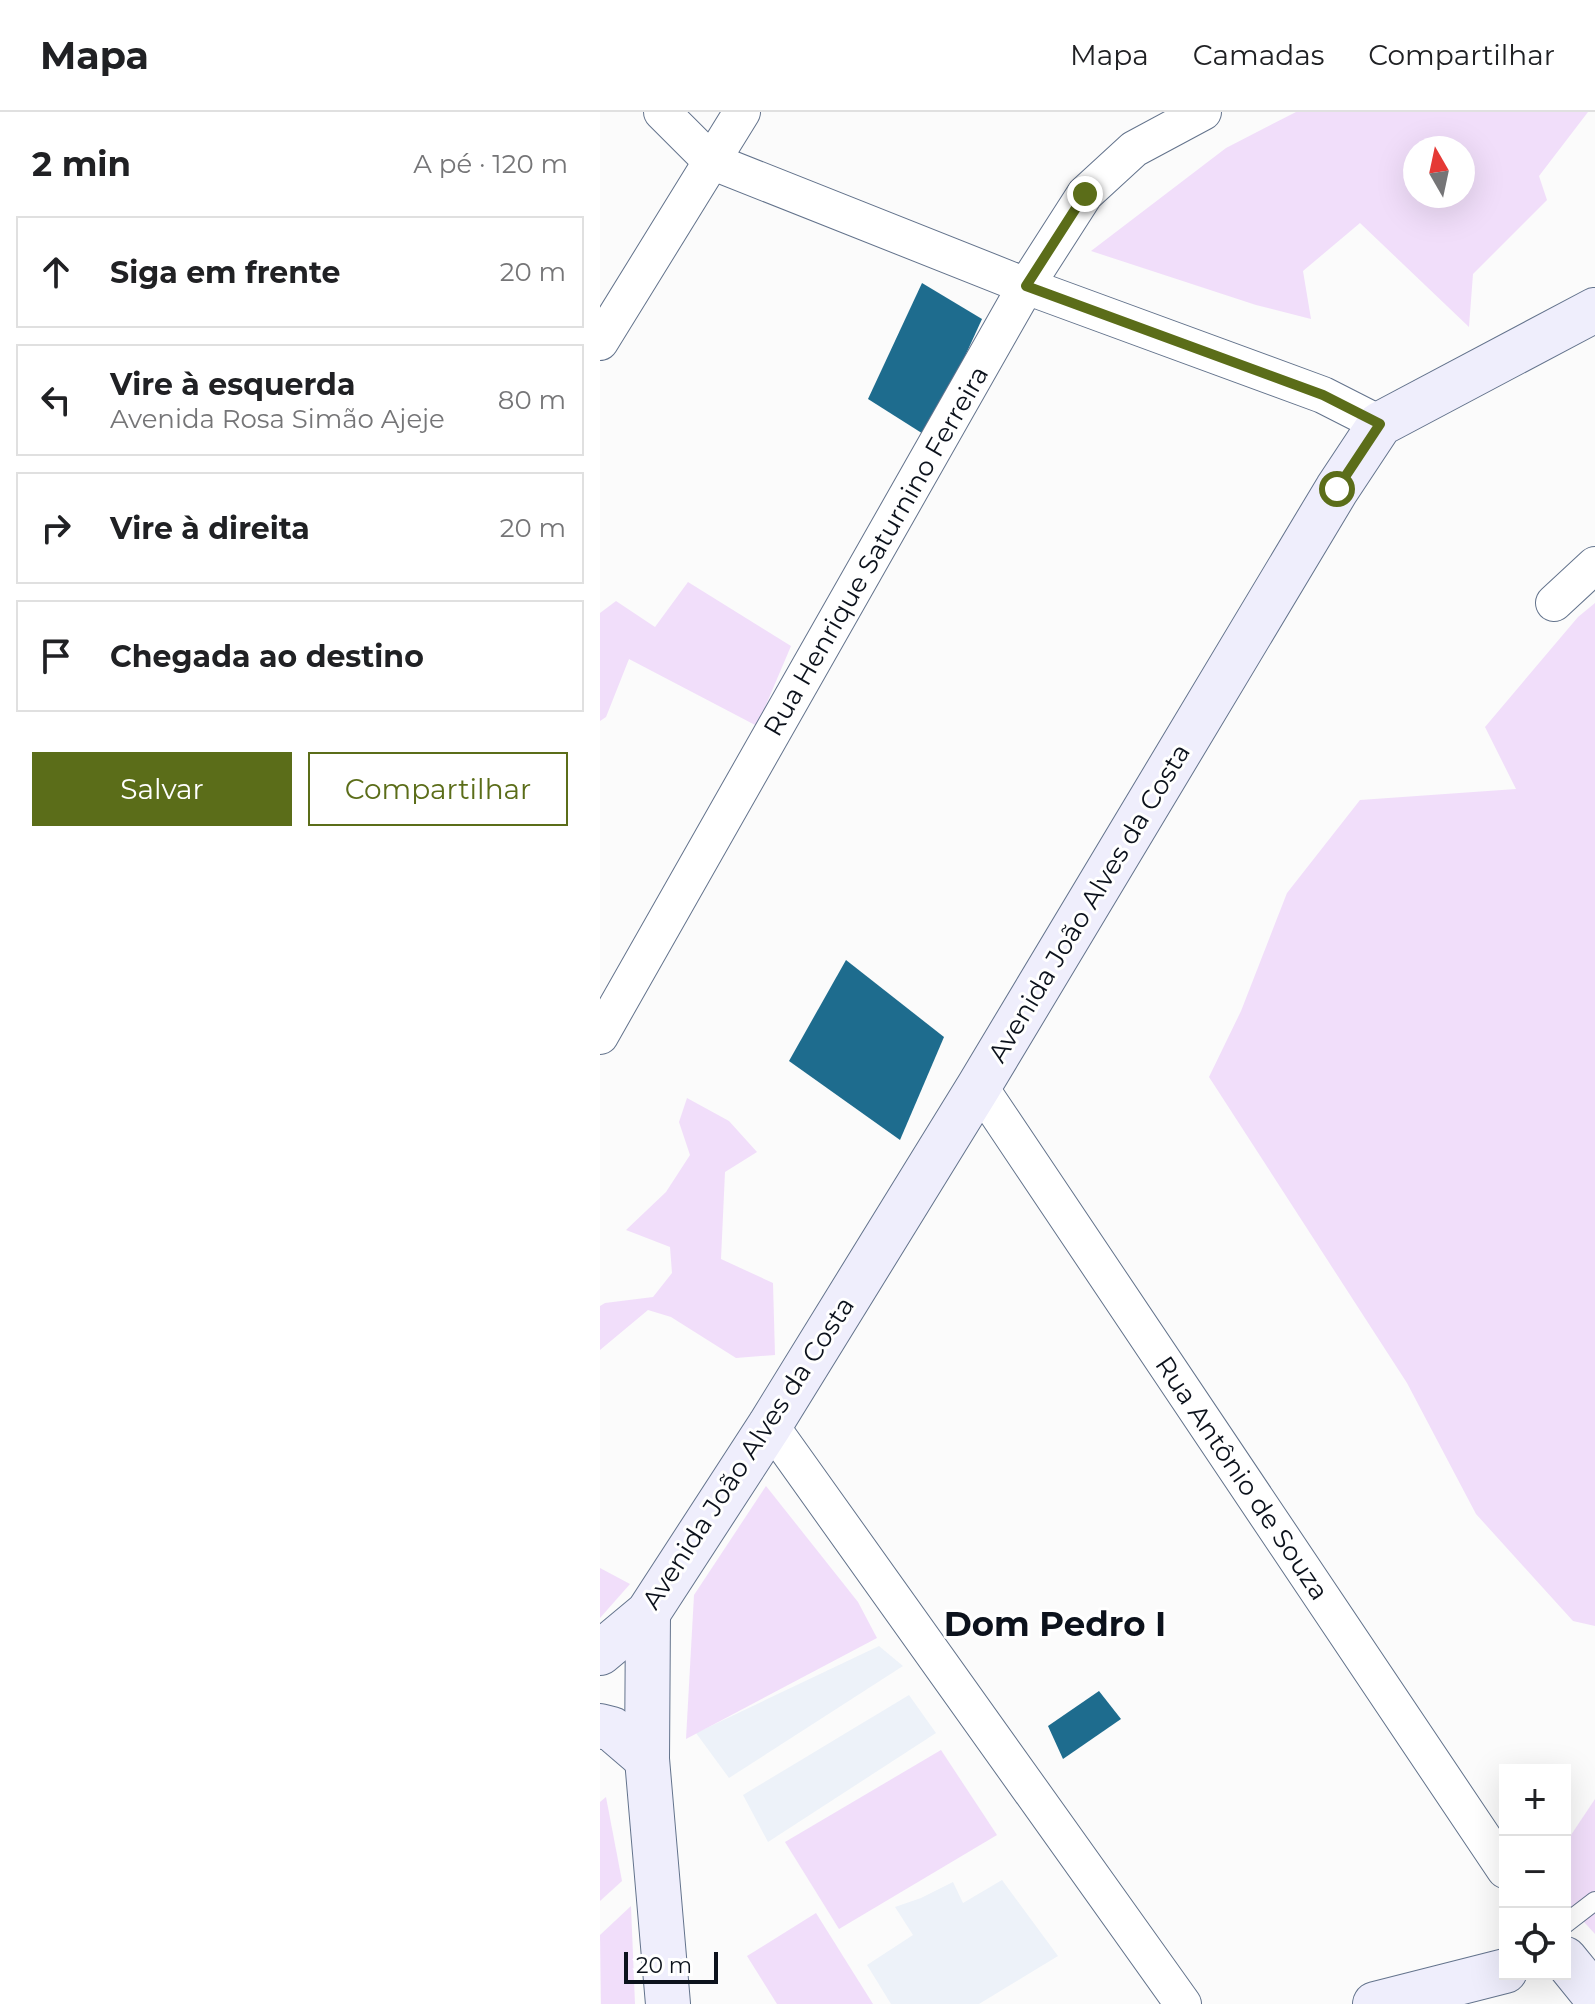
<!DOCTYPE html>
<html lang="pt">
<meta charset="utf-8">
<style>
:root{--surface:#fff;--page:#f2f2f2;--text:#202124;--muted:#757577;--line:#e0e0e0;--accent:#5b6d19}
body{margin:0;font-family:Montserrat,sans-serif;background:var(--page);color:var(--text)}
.controls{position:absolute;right:24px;bottom:24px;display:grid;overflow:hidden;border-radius:0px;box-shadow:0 8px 32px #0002}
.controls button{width:72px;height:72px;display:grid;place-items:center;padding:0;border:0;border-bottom:2px solid var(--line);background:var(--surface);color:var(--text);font:40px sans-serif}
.compass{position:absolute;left:803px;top:24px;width:72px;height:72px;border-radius:50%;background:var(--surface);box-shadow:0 8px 32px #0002;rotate:351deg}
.scale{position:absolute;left:24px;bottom:20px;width:94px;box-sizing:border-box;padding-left:8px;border:4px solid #0c121c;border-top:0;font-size:22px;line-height:28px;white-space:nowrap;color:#0c121c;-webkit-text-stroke:6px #fff;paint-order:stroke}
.stop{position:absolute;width:24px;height:24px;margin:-18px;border:6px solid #5b6d19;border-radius:50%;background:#fff}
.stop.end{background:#5b6d19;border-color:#fff;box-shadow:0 2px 8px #0008}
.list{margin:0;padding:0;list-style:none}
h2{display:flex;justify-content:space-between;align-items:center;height:104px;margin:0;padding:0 32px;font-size:34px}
h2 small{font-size:26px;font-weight:400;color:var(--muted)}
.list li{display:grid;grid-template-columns:52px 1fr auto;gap:24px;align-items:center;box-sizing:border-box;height:112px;margin:0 16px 16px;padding:0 16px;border:2px solid var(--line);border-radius:0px}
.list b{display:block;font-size:30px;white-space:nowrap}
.list p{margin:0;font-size:26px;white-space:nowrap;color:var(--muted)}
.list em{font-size:26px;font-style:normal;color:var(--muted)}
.actions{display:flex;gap:16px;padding:24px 32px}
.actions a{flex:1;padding:18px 0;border:2px solid var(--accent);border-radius:0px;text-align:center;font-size:28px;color:var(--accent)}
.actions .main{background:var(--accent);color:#fff}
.icon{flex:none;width:44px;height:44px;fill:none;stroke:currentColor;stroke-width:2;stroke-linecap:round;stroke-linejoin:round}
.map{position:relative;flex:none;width:995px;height:1892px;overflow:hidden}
header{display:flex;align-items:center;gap:48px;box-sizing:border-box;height:112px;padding:0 40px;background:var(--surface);border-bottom:2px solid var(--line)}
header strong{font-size:38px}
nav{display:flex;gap:44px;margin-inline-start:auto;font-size:28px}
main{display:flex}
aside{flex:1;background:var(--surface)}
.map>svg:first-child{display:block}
</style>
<header>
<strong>Mapa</strong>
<nav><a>Mapa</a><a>Camadas</a><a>Compartilhar</a></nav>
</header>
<main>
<aside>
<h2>2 min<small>A pé · 120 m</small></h2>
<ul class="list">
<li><svg class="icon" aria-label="ahead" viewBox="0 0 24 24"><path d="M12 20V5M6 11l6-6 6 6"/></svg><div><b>Siga em frente</b></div><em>20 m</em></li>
<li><svg class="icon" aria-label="left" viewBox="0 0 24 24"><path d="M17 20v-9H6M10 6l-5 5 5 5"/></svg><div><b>Vire à esquerda</b><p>Avenida Rosa Simão Ajeje</p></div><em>80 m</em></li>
<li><svg class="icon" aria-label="right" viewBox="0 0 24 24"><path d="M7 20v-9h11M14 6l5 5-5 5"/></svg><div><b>Vire à direita</b></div><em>20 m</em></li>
<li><svg class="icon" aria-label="arrive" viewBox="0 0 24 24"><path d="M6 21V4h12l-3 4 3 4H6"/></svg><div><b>Chegada ao destino</b></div></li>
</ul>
<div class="actions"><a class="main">Salvar</a><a>Compartilhar</a></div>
</aside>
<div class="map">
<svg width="995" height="1892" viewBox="0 0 995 1892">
<rect width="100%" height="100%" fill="#fbfbfb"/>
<!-- built -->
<g fill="#edf2f9">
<polygon points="279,1534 303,1554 129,1666 96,1621"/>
<polygon points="309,1583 336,1621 168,1730 143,1683"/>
<polygon points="402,1768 458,1844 379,1892 291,1892 267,1853 313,1823 295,1795 321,1786 353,1770 363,1791"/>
</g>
<!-- green -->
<g fill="#f1defa" fill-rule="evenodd">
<path d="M 696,0 L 988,0 L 939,64 L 947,88 L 873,162 L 869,215 L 760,111 L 703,159 L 711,207 L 656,193 L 491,139 L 626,36 ZM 815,36 L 863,36 L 863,84 L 815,84 Z"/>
<polygon points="88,470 191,534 157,614 29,547 6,605 0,609 0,501 16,489 55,515"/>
<polygon points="995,491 995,1514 973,1509 876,1402 807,1271 609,965 641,899 687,781 760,688 916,677 885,615 978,505"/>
<polygon points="87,986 129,1009 157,1040 125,1060 121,1147 173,1171 175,1243 136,1246 71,1205 48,1198 0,1238 0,1194 5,1191 53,1185 72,1161 70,1135 26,1118 66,1080 90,1043 79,1010"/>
<polygon points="166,1374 258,1490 277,1526 86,1627 94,1483"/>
<polygon points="0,1456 30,1472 0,1506"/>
<polygon points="341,1638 397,1723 239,1817 185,1730"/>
<polygon points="6,1685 22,1769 0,1789 0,1690"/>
<polygon points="995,1687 995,1822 965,1789 965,1732"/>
<polygon points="31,1794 35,1892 1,1892 0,1823"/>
<polygon points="216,1801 273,1892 177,1892 147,1844"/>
</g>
<!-- building -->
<g fill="#1e6c8e">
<polygon points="322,171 382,207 328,325 268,287"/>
<polygon points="246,848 344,925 300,1028 189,949"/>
<polygon points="499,1579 521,1607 463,1647 448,1614"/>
</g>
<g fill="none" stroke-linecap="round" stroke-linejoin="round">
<!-- lane casing -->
<g stroke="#63738c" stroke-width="20">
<polyline id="lane" points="965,1812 995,1789"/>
</g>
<!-- street casing -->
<g stroke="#63738c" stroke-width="38">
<g id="street">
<polyline points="62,0 111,49 426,174 723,283 780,312"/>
<polyline points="0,230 142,0"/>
<polyline points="954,491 995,453"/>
<polyline points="0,924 426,174 485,82 534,37 603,0"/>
<polyline points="379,974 905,1758"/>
<polyline points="170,1313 583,1892"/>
</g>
</g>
<!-- secondary casing -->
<g stroke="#63738c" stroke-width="46">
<g id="secondary">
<polyline points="48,1501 47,1647 68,1892"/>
<polyline points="0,1541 48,1501 170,1313 379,974 737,377 780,312 995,198"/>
<polyline points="0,1614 12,1617 47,1647"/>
<polyline points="965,1847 995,1884"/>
<polyline points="775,1892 905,1859"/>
</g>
</g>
<!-- lane -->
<use href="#lane" stroke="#fff" stroke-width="18"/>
<!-- street -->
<use href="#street" stroke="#fff" stroke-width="36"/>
<!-- secondary -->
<use href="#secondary" stroke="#efeefc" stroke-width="44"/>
</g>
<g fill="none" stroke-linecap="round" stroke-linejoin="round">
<!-- route -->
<polyline stroke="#5b6d19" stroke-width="10" points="485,82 426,174 723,283 780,312 737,377"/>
</g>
<g text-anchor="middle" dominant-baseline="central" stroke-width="6" stroke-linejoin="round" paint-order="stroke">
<!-- street labels -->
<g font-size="26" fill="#0c121c" stroke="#fff">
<text transform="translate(276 439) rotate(-60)">Rua Henrique Saturnino Ferreira</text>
<text transform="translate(489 791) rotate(-59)">Avenida João Alves da Costa</text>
<text transform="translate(148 1341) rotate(-57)">Avenida João Alves da Costa</text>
<text transform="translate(642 1366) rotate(56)">Rua Antônio de Souza</text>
</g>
<!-- district labels -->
<g font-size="34" font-weight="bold" fill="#0c121c" stroke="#fff">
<text x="455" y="1512">Dom Pedro I</text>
</g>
</g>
</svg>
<div class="controls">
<button>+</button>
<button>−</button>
<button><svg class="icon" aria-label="locate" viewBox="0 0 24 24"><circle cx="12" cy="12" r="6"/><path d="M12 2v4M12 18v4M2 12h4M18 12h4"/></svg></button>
</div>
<svg class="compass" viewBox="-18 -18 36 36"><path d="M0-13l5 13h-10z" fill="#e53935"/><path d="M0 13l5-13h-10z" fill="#757577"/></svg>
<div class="scale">20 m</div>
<div class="stop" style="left:737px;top:377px"></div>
<div class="stop end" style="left:485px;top:82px"></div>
</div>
</main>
